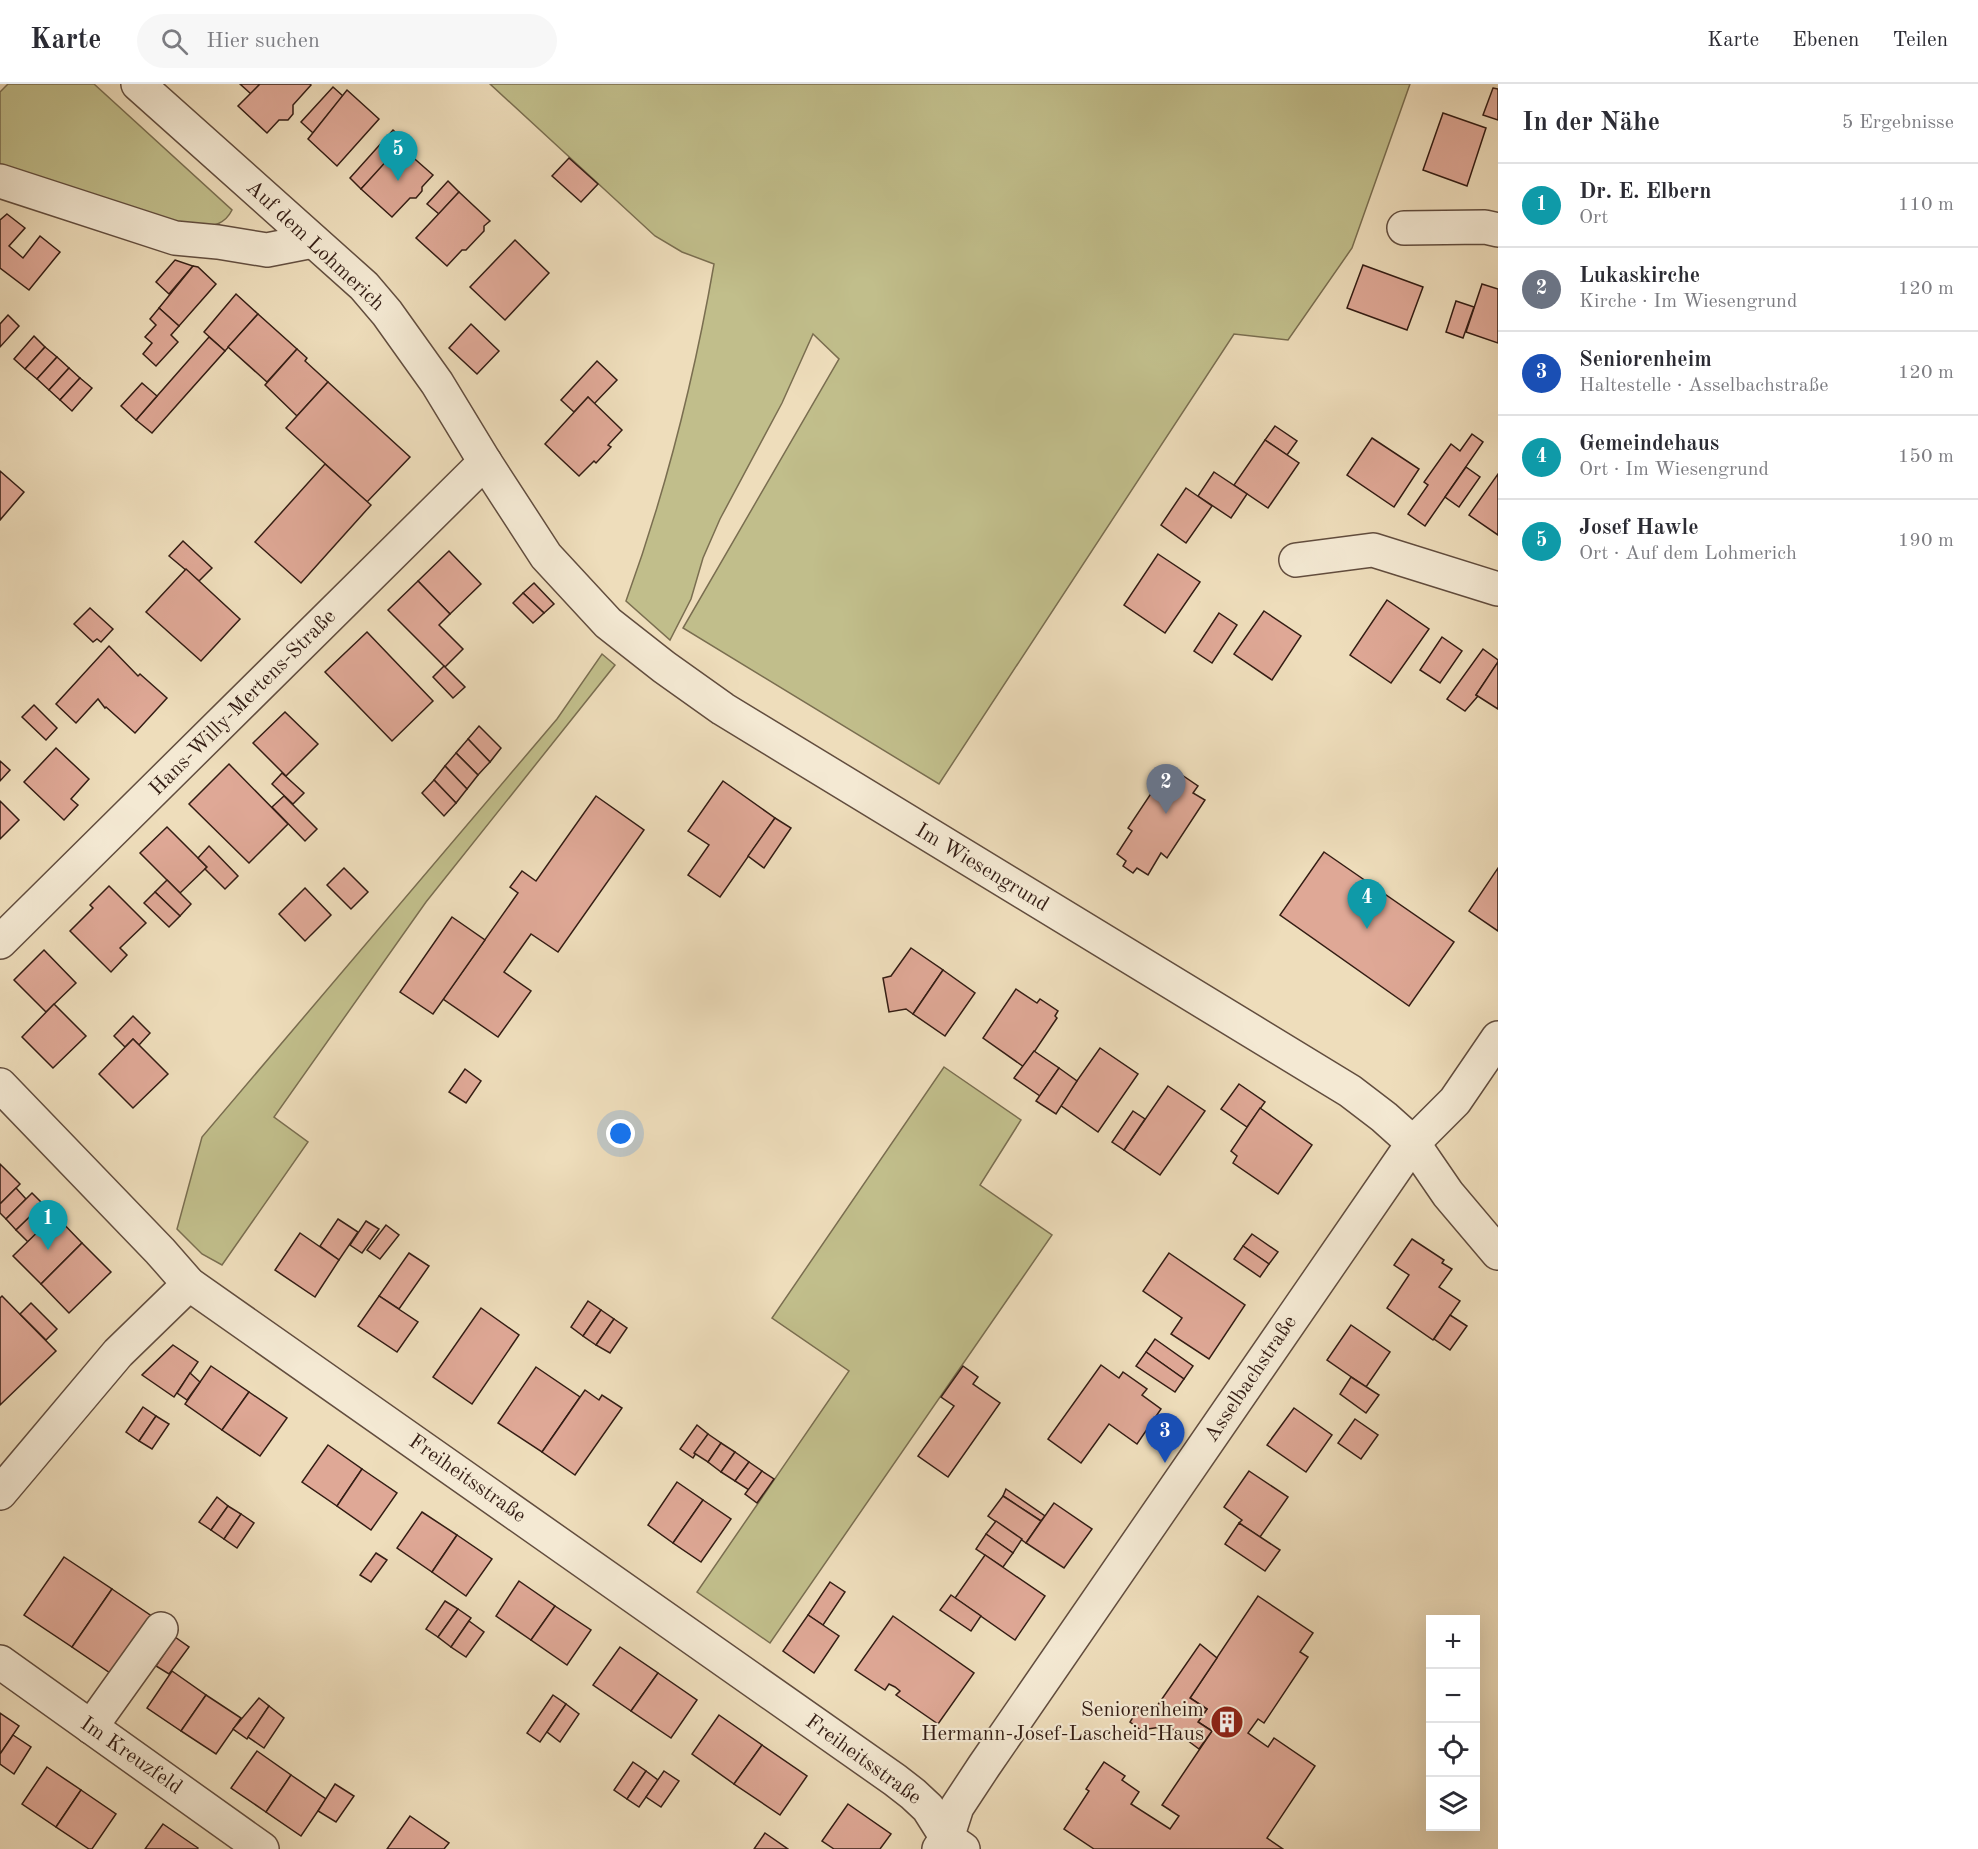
<!DOCTYPE html>
<html lang="de">
<meta charset="utf-8">
<style>
:root{--surface:#fff;--page:#f7f7f7;--text:#2b2b33;--muted:#7c7c81;--line:#e1e1e2;--accent:#111827}
body{margin:0;font-family:"Old Standard TT",serif;background:var(--page);color:var(--text)}
.controls{position:absolute;right:18px;bottom:18px;display:grid;overflow:hidden;border-radius:0px;box-shadow:0 6px 24px #0002}
.controls button{width:54px;height:54px;display:grid;place-items:center;padding:0;border:0;border-bottom:2px solid var(--line);background:var(--surface);color:var(--text);font:30px sans-serif}
.you{position:absolute;left:621px;top:1050px;width:21px;height:21px;margin:-15px;border:4px solid #fff;border-radius:50%;background:#1a73e8;box-shadow:0 0 0 9px #1a73e833}
.badge{display:grid;place-items:center;width:39px;height:39px;border-radius:50%;background:var(--accent);color:#fff;font-size:20px;font-weight:700}
.pin{position:absolute;translate:-50% -50px;filter:drop-shadow(0 2px 3px #0008)}
.pin::after{content:'';position:absolute;top:32px;width:21px;height:18px;background:inherit;clip-path:polygon(0 0,100% 0,50% 100%)}
.list{margin:0;padding:0;list-style:none}
h2{display:flex;justify-content:space-between;align-items:center;height:78px;margin:0;padding:0 24px;font-size:26px}
h2 small{font-size:20px;font-weight:400;color:var(--muted)}
.list li{display:grid;grid-template-columns:39px 1fr auto;gap:18px;align-items:center;box-sizing:border-box;height:84px;padding:0 24px;border-top:2px solid var(--line)}
.list b{display:block;font-size:22px;white-space:nowrap}
.list p{margin:0;font-size:20px;white-space:nowrap;color:var(--muted)}
.list em{font-size:20px;font-style:normal;color:var(--muted)}
.icon{flex:none;width:33px;height:33px;fill:none;stroke:currentColor;stroke-width:2;stroke-linecap:round;stroke-linejoin:round}
.map{position:relative;flex:none;width:1498px;height:1765px;overflow:hidden}
header{display:flex;align-items:center;gap:36px;box-sizing:border-box;height:84px;padding:0 30px;background:var(--surface);border-bottom:2px solid var(--line)}
header strong{font-size:28px}
nav{display:flex;gap:33px;margin-inline-start:auto;font-size:21px}
.search{width:420px;height:54px;background:var(--page);display:flex;align-items:center;gap:15px;box-sizing:border-box;padding:0 21px;border-radius:33px;color:var(--muted);font-size:22px}
main{display:flex}
aside{flex:1;background:var(--surface)}
.map>svg:first-child{display:block}
</style>
<header>
<strong>Karte</strong>
<div class="search"><svg class="icon" aria-label="search" viewBox="0 0 24 24"><circle cx="10" cy="10" r="6"/><path d="M15 15l6 6"/></svg>Hier suchen</div>
<nav><a>Karte</a><a>Ebenen</a><a>Teilen</a></nav>
</header>
<main>
<div class="map">
<svg width="1498" height="1765" viewBox="0 0 1498 1765">
<rect width="100%" height="100%" fill="#edb"/>
<filter id="stains"><feTurbulence type="fractalNoise" baseFrequency=".00333" numOctaves="4"/><feColorMatrix values="0 0 0 0 .2 0 0 0 0 .09 0 0 0 0 .02 0 0 0 .5 -.17"/></filter>
<radialGradient id="worn" r=".72"><stop offset=".6" stop-color="#630" stop-opacity="0"/><stop offset="1" stop-color="#630" stop-opacity=".3"/></radialGradient>
<!-- green -->
<g fill="#c1be8b" stroke="#7a6e50" stroke-width="1.5">
<path d="M 8,0 L 94,0 L 232,126 C 225,140 214,142 199,144 L 0,87 L 0,8 Z"/>
<path d="M 490,0 L 1410,0 L 1352,164 L 1288,256 L 1234,250 L 939,700 L 683,544 L 839,275 L 813,250 L 782,319 L 720,435 L 703,474 L 691,515 L 670,556 L 626,517 C 666,407 694,295 714,180 L 682,168 L 655,152 Z"/>
<polygon points="602,570 615,581 426,818 274,1033 308,1058 222,1181 202,1170 177,1145 202,1053 557,635"/>
<polygon points="944,983 1021,1036 980,1101 1052,1151 770,1559 697,1508 849,1287 772,1234"/>
</g>
<!-- building -->
<g fill="#dfa896" stroke="#341d14" stroke-width="1.5">
<polygon points="240,0 260,0 251,10"/>
<polygon points="260,0 310,0 311,1 293,21 293,30 288,36 279,36 267,49 238,22"/>
<polygon points="333,3 343,12 313,49 301,38"/>
<polygon points="1493,4 1498,5 1498,36 1483,31"/>
<polygon points="347,6 379,35 337,82 308,55"/>
<polygon points="1443,29 1486,44 1467,102 1423,86"/>
<polygon points="393,46 406,58 361,105 350,94"/>
<polygon points="400,62 433,91 422,103 422,107 416,114 410,114 392,133 361,105"/>
<polygon points="569,74 598,100 581,118 552,92"/>
<polygon points="448,97 459,108 439,130 427,120"/>
<polygon points="459,108 490,137 484,142 484,147 466,166 462,166 447,182 416,154"/>
<polygon points="7,130 25,144 9,162 23,174 40,152 60,168 29,206 0,184 0,136"/>
<polygon points="515,156 549,189 505,236 470,203"/>
<polygon points="175,176 193,182 169,210 156,198"/>
<polygon points="1363,181 1423,203 1407,246 1347,224"/>
<polygon points="193,182 198,183 216,200 179,242 159,224"/>
<polygon points="1482,200 1498,205 1498,259 1466,248"/>
<polygon points="236,210 258,230 225,267 204,248"/>
<polygon points="1456,217 1474,223 1463,254 1446,248"/>
<polygon points="159,224 179,242 171,251 178,258 156,282 143,270 152,259 145,253 156,241 150,235"/>
<polygon points="258,230 297,265 267,298 228,263"/>
<polygon points="8,231 19,242 0,263 0,240"/>
<polygon points="471,240 499,267 477,290 449,264"/>
<polygon points="34,252 45,263 25,285 14,275"/>
<polygon points="209,253 225,267 152,349 136,336"/>
<polygon points="45,263 57,273 37,295 25,285"/>
<polygon points="297,265 307,274 305,277 328,298 297,332 265,301"/>
<polygon points="57,273 69,284 49,306 37,295"/>
<polygon points="597,277 617,296 594,320 588,313 574,328 561,316"/>
<polygon points="69,284 80,294 60,316 49,306"/>
<polygon points="80,294 92,304 72,327 60,316"/>
<polygon points="328,298 410,373 367,418 286,344"/>
<polygon points="142,299 157,312 136,336 121,322"/>
<polygon points="588,313 622,346 608,361 611,363 596,379 594,377 579,392 545,360"/>
<polygon points="1275,342 1297,357 1287,371 1265,356"/>
<polygon points="1472,350 1483,358 1425,442 1408,430 1428,401 1424,398 1451,360 1460,367"/>
<polygon points="1372,354 1419,385 1394,423 1347,391"/>
<polygon points="1265,356 1299,379 1268,424 1234,401"/>
<polygon points="325,380 371,421 301,499 255,458"/>
<polygon points="1466,383 1480,393 1459,423 1445,413"/>
<polygon points="0,387 24,408 0,436"/>
<polygon points="1214,388 1247,410 1231,434 1198,412"/>
<polygon points="1498,390 1498,451 1469,431"/>
<polygon points="1186,404 1212,422 1186,459 1161,441"/>
<polygon points="183,457 212,484 199,497 169,472"/>
<polygon points="449,467 481,500 450,530 418,497"/>
<polygon points="1158,470 1200,498 1165,549 1124,521"/>
<polygon points="186,485 240,535 201,577 146,528"/>
<polygon points="418,497 450,530 439,541 463,565 445,583 388,526"/>
<polygon points="534,499 554,520 544,529 523,509"/>
<polygon points="523,509 544,529 533,539 513,519"/>
<polygon points="1387,516 1429,545 1391,599 1350,571"/>
<polygon points="90,524 113,545 101,558 97,555 93,558 74,540"/>
<polygon points="1264,527 1301,552 1272,596 1234,570"/>
<polygon points="1219,529 1237,541 1212,579 1194,567"/>
<polygon points="367,548 433,617 392,657 325,588"/>
<polygon points="1442,553 1462,567 1440,599 1420,586"/>
<polygon points="109,562 138,592 140,590 167,614 135,649 106,623 105,624 98,615 76,639 56,620"/>
<polygon points="1483,565 1498,576 1498,578 1476,611 1478,612 1465,627 1447,615"/>
<polygon points="1498,578 1498,625 1476,611"/>
<polygon points="444,582 465,603 453,614 433,593"/>
<polygon points="34,621 57,644 46,656 22,633"/>
<polygon points="285,628 318,660 286,692 253,659"/>
<polygon points="479,642 501,664 490,678 468,655"/>
<polygon points="468,655 490,678 478,691 456,669"/>
<polygon points="56,664 89,695 71,715 78,721 64,736 24,698"/>
<polygon points="456,669 478,691 467,705 445,682"/>
<polygon points="0,677 10,686 0,697"/>
<polygon points="229,680 288,740 249,779 189,720"/>
<polygon points="445,682 467,705 456,719 434,696"/>
<polygon points="282,689 304,709 293,720 272,700"/>
<polygon points="1179,689 1198,702 1193,709 1205,716 1167,774 1161,769 1148,791 1137,784 1133,789 1123,782 1126,777 1117,770 1132,747 1128,744 1164,690 1175,697"/>
<polygon points="434,696 456,719 444,732 422,709"/>
<polygon points="723,697 775,734 720,813 688,791 709,761 688,747"/>
<polygon points="284,712 317,745 305,757 272,723"/>
<polygon points="596,712 644,746 558,868 531,850 504,888 531,907 498,953 443,915 518,809 510,803 522,787 536,797"/>
<polygon points="0,717 19,736 0,755"/>
<polygon points="775,734 791,744 764,784 748,772"/>
<polygon points="167,743 207,783 180,809 140,769"/>
<polygon points="209,762 238,792 225,805 205,785 207,783 198,774"/>
<polygon points="1324,768 1454,858 1409,922 1280,831"/>
<polygon points="344,784 368,808 351,825 327,801"/>
<polygon points="1498,784 1498,847 1469,827"/>
<polygon points="167,796 191,820 180,832 155,808"/>
<polygon points="109,802 146,839 120,864 127,871 111,888 70,847 93,824 90,821"/>
<polygon points="305,804 331,831 305,857 279,830"/>
<polygon points="155,808 180,832 169,843 144,819"/>
<polygon points="452,833 485,856 433,930 400,908"/>
<polygon points="911,864 943,886 913,930 906,925 889,928 883,894 891,892"/>
<polygon points="44,866 76,899 46,928 14,896"/>
<polygon points="943,886 975,909 945,952 913,930"/>
<polygon points="1016,905 1037,919 1040,915 1058,927 1055,932 1057,934 1024,983 983,954"/>
<polygon points="54,920 86,952 53,984 22,953"/>
<polygon points="133,932 150,949 139,961 133,955 125,963 114,952"/>
<polygon points="133,955 168,990 133,1024 99,990"/>
<polygon points="1100,964 1138,990 1098,1048 1060,1021"/>
<polygon points="1034,967 1059,984 1040,1012 1014,994"/>
<polygon points="1059,984 1077,997 1056,1030 1036,1017"/>
<polygon points="465,985 481,997 466,1019 449,1008"/>
<polygon points="1239,1000 1265,1018 1247,1043 1221,1025"/>
<polygon points="1168,1002 1205,1027 1160,1091 1124,1066"/>
<polygon points="1260,1024 1312,1061 1278,1110 1233,1079 1237,1072 1231,1067"/>
<polygon points="1133,1027 1145,1035 1124,1066 1112,1058"/>
<polygon points="0,1080 20,1100 0,1120"/>
<polygon points="16,1104 26,1115 6,1135 0,1129 0,1120"/>
<polygon points="32,1109 43,1120 16,1146 6,1135"/>
<polygon points="43,1120 55,1131 28,1158 16,1146"/>
<polygon points="55,1131 82,1159 41,1200 13,1172"/>
<polygon points="338,1135 358,1148 339,1176 320,1162"/>
<polygon points="366,1137 379,1145 362,1169 350,1161"/>
<polygon points="386,1141 399,1151 380,1175 367,1166"/>
<polygon points="300,1149 339,1176 315,1213 275,1186"/>
<polygon points="1252,1150 1278,1168 1269,1180 1243,1162"/>
<polygon points="1412,1155 1444,1176 1442,1179 1452,1185 1439,1203 1460,1217 1433,1256 1387,1224 1409,1191 1394,1181"/>
<polygon points="82,1159 111,1188 69,1229 41,1200"/>
<polygon points="1243,1162 1269,1180 1260,1193 1234,1175"/>
<polygon points="409,1169 429,1182 399,1225 379,1212"/>
<polygon points="1169,1169 1245,1221 1209,1275 1171,1250 1182,1234 1143,1207"/>
<polygon points="2,1212 56,1267 0,1321 0,1214"/>
<polygon points="379,1212 418,1238 397,1268 358,1242"/>
<polygon points="588,1217 601,1226 583,1252 571,1243"/>
<polygon points="31,1219 57,1245 46,1256 20,1230"/>
<polygon points="481,1224 519,1251 472,1320 433,1293"/>
<polygon points="601,1226 614,1235 596,1261 583,1252"/>
<polygon points="1450,1231 1467,1242 1450,1266 1434,1255"/>
<polygon points="614,1235 627,1244 610,1269 596,1261"/>
<polygon points="1351,1241 1390,1268 1366,1303 1327,1276"/>
<polygon points="1155,1255 1193,1282 1184,1295 1146,1268"/>
<polygon points="173,1261 198,1278 174,1313 142,1291"/>
<polygon points="1146,1268 1184,1295 1175,1308 1136,1282"/>
<polygon points="1101,1281 1119,1294 1123,1288 1147,1305 1142,1311 1161,1325 1137,1360 1109,1340 1081,1379 1048,1355"/>
<polygon points="211,1282 249,1308 222,1346 185,1320"/>
<polygon points="963,1282 978,1293 973,1300 1000,1319 948,1393 918,1372 954,1322 941,1313"/>
<polygon points="536,1283 580,1313 542,1368 498,1339"/>
<polygon points="190,1289 200,1298 187,1316 177,1309"/>
<polygon points="1351,1293 1379,1311 1366,1329 1340,1310"/>
<polygon points="585,1306 599,1316 602,1311 622,1324 575,1391 542,1368"/>
<polygon points="249,1308 287,1334 260,1372 222,1346"/>
<polygon points="143,1323 156,1332 139,1357 126,1348"/>
<polygon points="1294,1324 1332,1351 1306,1388 1267,1361"/>
<polygon points="156,1332 169,1340 152,1365 139,1357"/>
<polygon points="1355,1335 1378,1351 1361,1375 1338,1359"/>
<polygon points="697,1341 708,1350 693,1374 680,1365"/>
<polygon points="708,1350 721,1359 708,1378 694,1369"/>
<polygon points="721,1359 735,1368 721,1388 708,1378"/>
<polygon points="328,1361 362,1385 337,1422 302,1398"/>
<polygon points="735,1368 749,1378 735,1397 721,1388"/>
<polygon points="749,1378 762,1387 749,1406 735,1397"/>
<polygon points="362,1385 397,1409 371,1446 337,1422"/>
<polygon points="762,1387 774,1395 757,1419 745,1410"/>
<polygon points="1249,1387 1288,1413 1260,1453 1239,1439 1242,1436 1224,1423"/>
<polygon points="677,1398 703,1416 673,1459 648,1441"/>
<polygon points="1006,1405 1045,1432 1041,1437 1003,1412"/>
<polygon points="1003,1412 1041,1437 1026,1459 988,1432"/>
<polygon points="217,1413 228,1422 211,1446 199,1438"/>
<polygon points="703,1416 731,1435 701,1478 673,1459"/>
<polygon points="1054,1419 1092,1445 1064,1484 1026,1459"/>
<polygon points="228,1422 241,1430 224,1455 211,1446"/>
<polygon points="422,1428 457,1451 432,1488 397,1464"/>
<polygon points="241,1430 254,1439 237,1464 224,1455"/>
<polygon points="996,1437 1022,1455 1013,1469 986,1450"/>
<polygon points="1239,1439 1280,1466 1265,1487 1225,1460"/>
<polygon points="986,1450 1013,1469 1003,1483 976,1465"/>
<polygon points="457,1451 492,1475 466,1512 432,1488"/>
<polygon points="376,1469 387,1476 371,1498 360,1491"/>
<polygon points="985,1471 1045,1512 1015,1556 955,1514"/>
<polygon points="64,1473 112,1505 72,1563 24,1531"/>
<polygon points="519,1497 555,1522 531,1556 496,1532"/>
<polygon points="830,1498 845,1508 823,1541 808,1531"/>
<polygon points="112,1505 156,1535 116,1593 72,1563"/>
<polygon points="951,1511 981,1532 971,1547 940,1526"/>
<polygon points="1258,1512 1313,1549 1300,1568 1308,1573 1264,1639 1258,1635 1248,1649 1268,1663 1274,1654 1315,1682 1267,1754 1283,1765 1094,1765 1064,1745 1089,1707 1086,1705 1104,1678 1125,1692 1122,1696 1139,1708 1131,1720 1170,1745 1179,1732 1162,1721 1212,1647 1198,1638 1207,1625 1190,1614"/>
<polygon points="445,1517 458,1525 438,1553 426,1545"/>
<polygon points="555,1522 591,1546 567,1581 531,1556"/>
<polygon points="458,1525 471,1534 451,1563 438,1553"/>
<polygon points="808,1531 839,1552 814,1589 783,1567"/>
<polygon points="893,1532 974,1589 938,1640 896,1611 900,1607 895,1603 889,1600 885,1606 855,1586"/>
<polygon points="469,1537 484,1548 466,1573 451,1563"/>
<polygon points="175,1553 189,1563 169,1590 156,1582"/>
<polygon points="1200,1560 1217,1574 1190,1614 1207,1625 1198,1638 1212,1647 1199,1665 1168,1642 1141,1646 1130,1638 1139,1623 1144,1627 1155,1625"/>
<polygon points="620,1563 658,1589 631,1627 593,1601"/>
<polygon points="172,1587 206,1611 181,1647 147,1624"/>
<polygon points="658,1589 697,1616 671,1654 631,1627"/>
<polygon points="206,1611 241,1634 216,1670 181,1647"/>
<polygon points="553,1611 566,1620 540,1658 527,1649"/>
<polygon points="259,1614 269,1622 247,1655 233,1645"/>
<polygon points="566,1620 579,1630 560,1658 547,1648"/>
<polygon points="269,1622 284,1634 264,1664 248,1653"/>
<polygon points="0,1629 19,1642 0,1670"/>
<polygon points="719,1631 762,1661 734,1700 692,1670"/>
<polygon points="13,1651 31,1663 14,1690 0,1680 0,1670"/>
<polygon points="762,1661 807,1692 780,1731 734,1700"/>
<polygon points="257,1667 291,1691 266,1728 231,1704"/>
<polygon points="633,1678 646,1687 627,1715 614,1706"/>
<polygon points="47,1683 81,1706 56,1743 22,1720"/>
<polygon points="646,1687 658,1696 639,1723 627,1715"/>
<polygon points="664,1687 679,1697 661,1723 646,1713"/>
<polygon points="291,1691 326,1715 301,1752 266,1728"/>
<polygon points="335,1700 354,1712 336,1738 318,1727"/>
<polygon points="81,1706 116,1730 92,1765 89,1765 56,1743"/>
<polygon points="848,1720 891,1750 880,1765 834,1765 822,1757"/>
<polygon points="410,1732 449,1759 444,1765 387,1765"/>
<polygon points="163,1740 198,1764 197,1765 145,1765"/>
<polygon points="765,1749 788,1765 754,1765"/>
</g>
<g fill="none" stroke-linecap="round" stroke-linejoin="round">
<!-- minor casing -->
<g stroke="#624d3e" stroke-width="36">
<g id="minor">
<polyline points="138,0 364,202 387,229 437,299 485,378 546,472 608,539 664,583 723,625 1350,1007 1384,1033 1413,1059 1448,1110 1498,1169"/>
<polyline points="0,97 175,154 218,158 267,166 313,157"/>
<polyline points="1404,144 1485,143 1498,146"/>
<polyline points="1296,476 1373,466 1498,505"/>
<polyline points="0,858 485,378"/>
<polyline points="0,1001 160,1167 189,1200 895,1696 913,1710 928,1724 947,1754 963,1765"/>
<polyline points="0,1409 118,1269 189,1200"/>
<polyline points="0,1578 262,1765"/>
<polyline points="91,1643 161,1545"/>
<polyline points="939,1765 947,1754 957,1723 984,1682 1413,1059 1455,1017 1498,954"/>
</g>
</g>
<!-- minor -->
<use href="#minor" stroke="#f4e9d3" stroke-width="33"/>
</g>
<!-- icons -->
<defs>
<g id="building-disc" transform="scale(1.725)"><circle r="9.5" fill="#8f2418" stroke="#f4e9d3"/><path d="M-4-6H4V6H1V3H-1V6H-4ZM-2.5-4.3h1.7v1.8h-1.7ZM.8-4.3h1.7v1.8H.8ZM-2.5-1h1.7V.8h-1.7ZM.8-1h1.7V.8H.8Z" fill="#fff"/></g>
</defs>
<g fill-rule="evenodd">
<use href="#building-disc" x="1227" y="1638"/>
</g>
<g text-anchor="middle" dominant-baseline="central" stroke-width="4.5" stroke-linejoin="round" paint-order="stroke">
<!-- street labels -->
<g font-size="21" fill="#341d14" stroke="#f4e9d3">
<text transform="translate(315 162) rotate(43)">Auf dem Lohmerich</text>
<text transform="translate(243 619) rotate(-45)">Hans-Willy-Mertens-Straße</text>
<text transform="translate(982 784) rotate(31)">Im Wiesengrund</text>
<text transform="translate(1251 1295) rotate(-56)">Asselbachstraße</text>
<text transform="translate(467 1395) rotate(35)">Freiheitsstraße</text>
<text transform="translate(131 1672) rotate(35)">Im Kreuzfeld</text>
<text transform="translate(863 1676) rotate(36)">Freiheitsstraße</text>
</g>
<!-- poi labels -->
<g font-size="21" fill="#341d14" stroke="#f4e9d3" text-anchor="end">
<text x="1204" y="1626">Seniorenheim<tspan x="1204" dy="24">Hermann-Josef-Lascheid-Haus</tspan></text>
</g>
</g>
<rect width="100%" height="100%" filter="url(#stains)"/>
<rect width="100%" height="100%" fill="url(#worn)"/>
</svg>
<div class="controls">
<button>+</button>
<button>−</button>
<button><svg class="icon" aria-label="locate" viewBox="0 0 24 24"><circle cx="12" cy="12" r="6"/><path d="M12 2v4M12 18v4M2 12h4M18 12h4"/></svg></button>
<button><svg class="icon" aria-label="layers" viewBox="0 0 24 24"><path d="M12 4l9 5-9 5-9-5zM3 14l9 5 9-5"/></svg></button>
</div>
<div class="you"></div>
<div class="pin badge" style="left:48px;top:1166px;background:#0f9aa8">1</div>
<div class="pin badge" style="left:1166px;top:730px;background:#6b7280">2</div>
<div class="pin badge" style="left:1165px;top:1379px;background:#1a4fb4">3</div>
<div class="pin badge" style="left:1367px;top:845px;background:#0f9aa8">4</div>
<div class="pin badge" style="left:398px;top:97px;background:#0f9aa8">5</div>
</div>
<aside>
<h2>In der Nähe<small>5 Ergebnisse</small></h2>
<ul class="list">
<li><span class="badge" style="background:#0f9aa8">1</span><div><b>Dr. E. Elbern</b><p>Ort</p></div><em>110 m</em></li>
<li><span class="badge" style="background:#6b7280">2</span><div><b>Lukaskirche</b><p>Kirche · Im Wiesengrund</p></div><em>120 m</em></li>
<li><span class="badge" style="background:#1a4fb4">3</span><div><b>Seniorenheim</b><p>Haltestelle · Asselbachstraße</p></div><em>120 m</em></li>
<li><span class="badge" style="background:#0f9aa8">4</span><div><b>Gemeindehaus</b><p>Ort · Im Wiesengrund</p></div><em>150 m</em></li>
<li><span class="badge" style="background:#0f9aa8">5</span><div><b>Josef Hawle</b><p>Ort · Auf dem Lohmerich</p></div><em>190 m</em></li>
</ul>
</aside>
</main>
